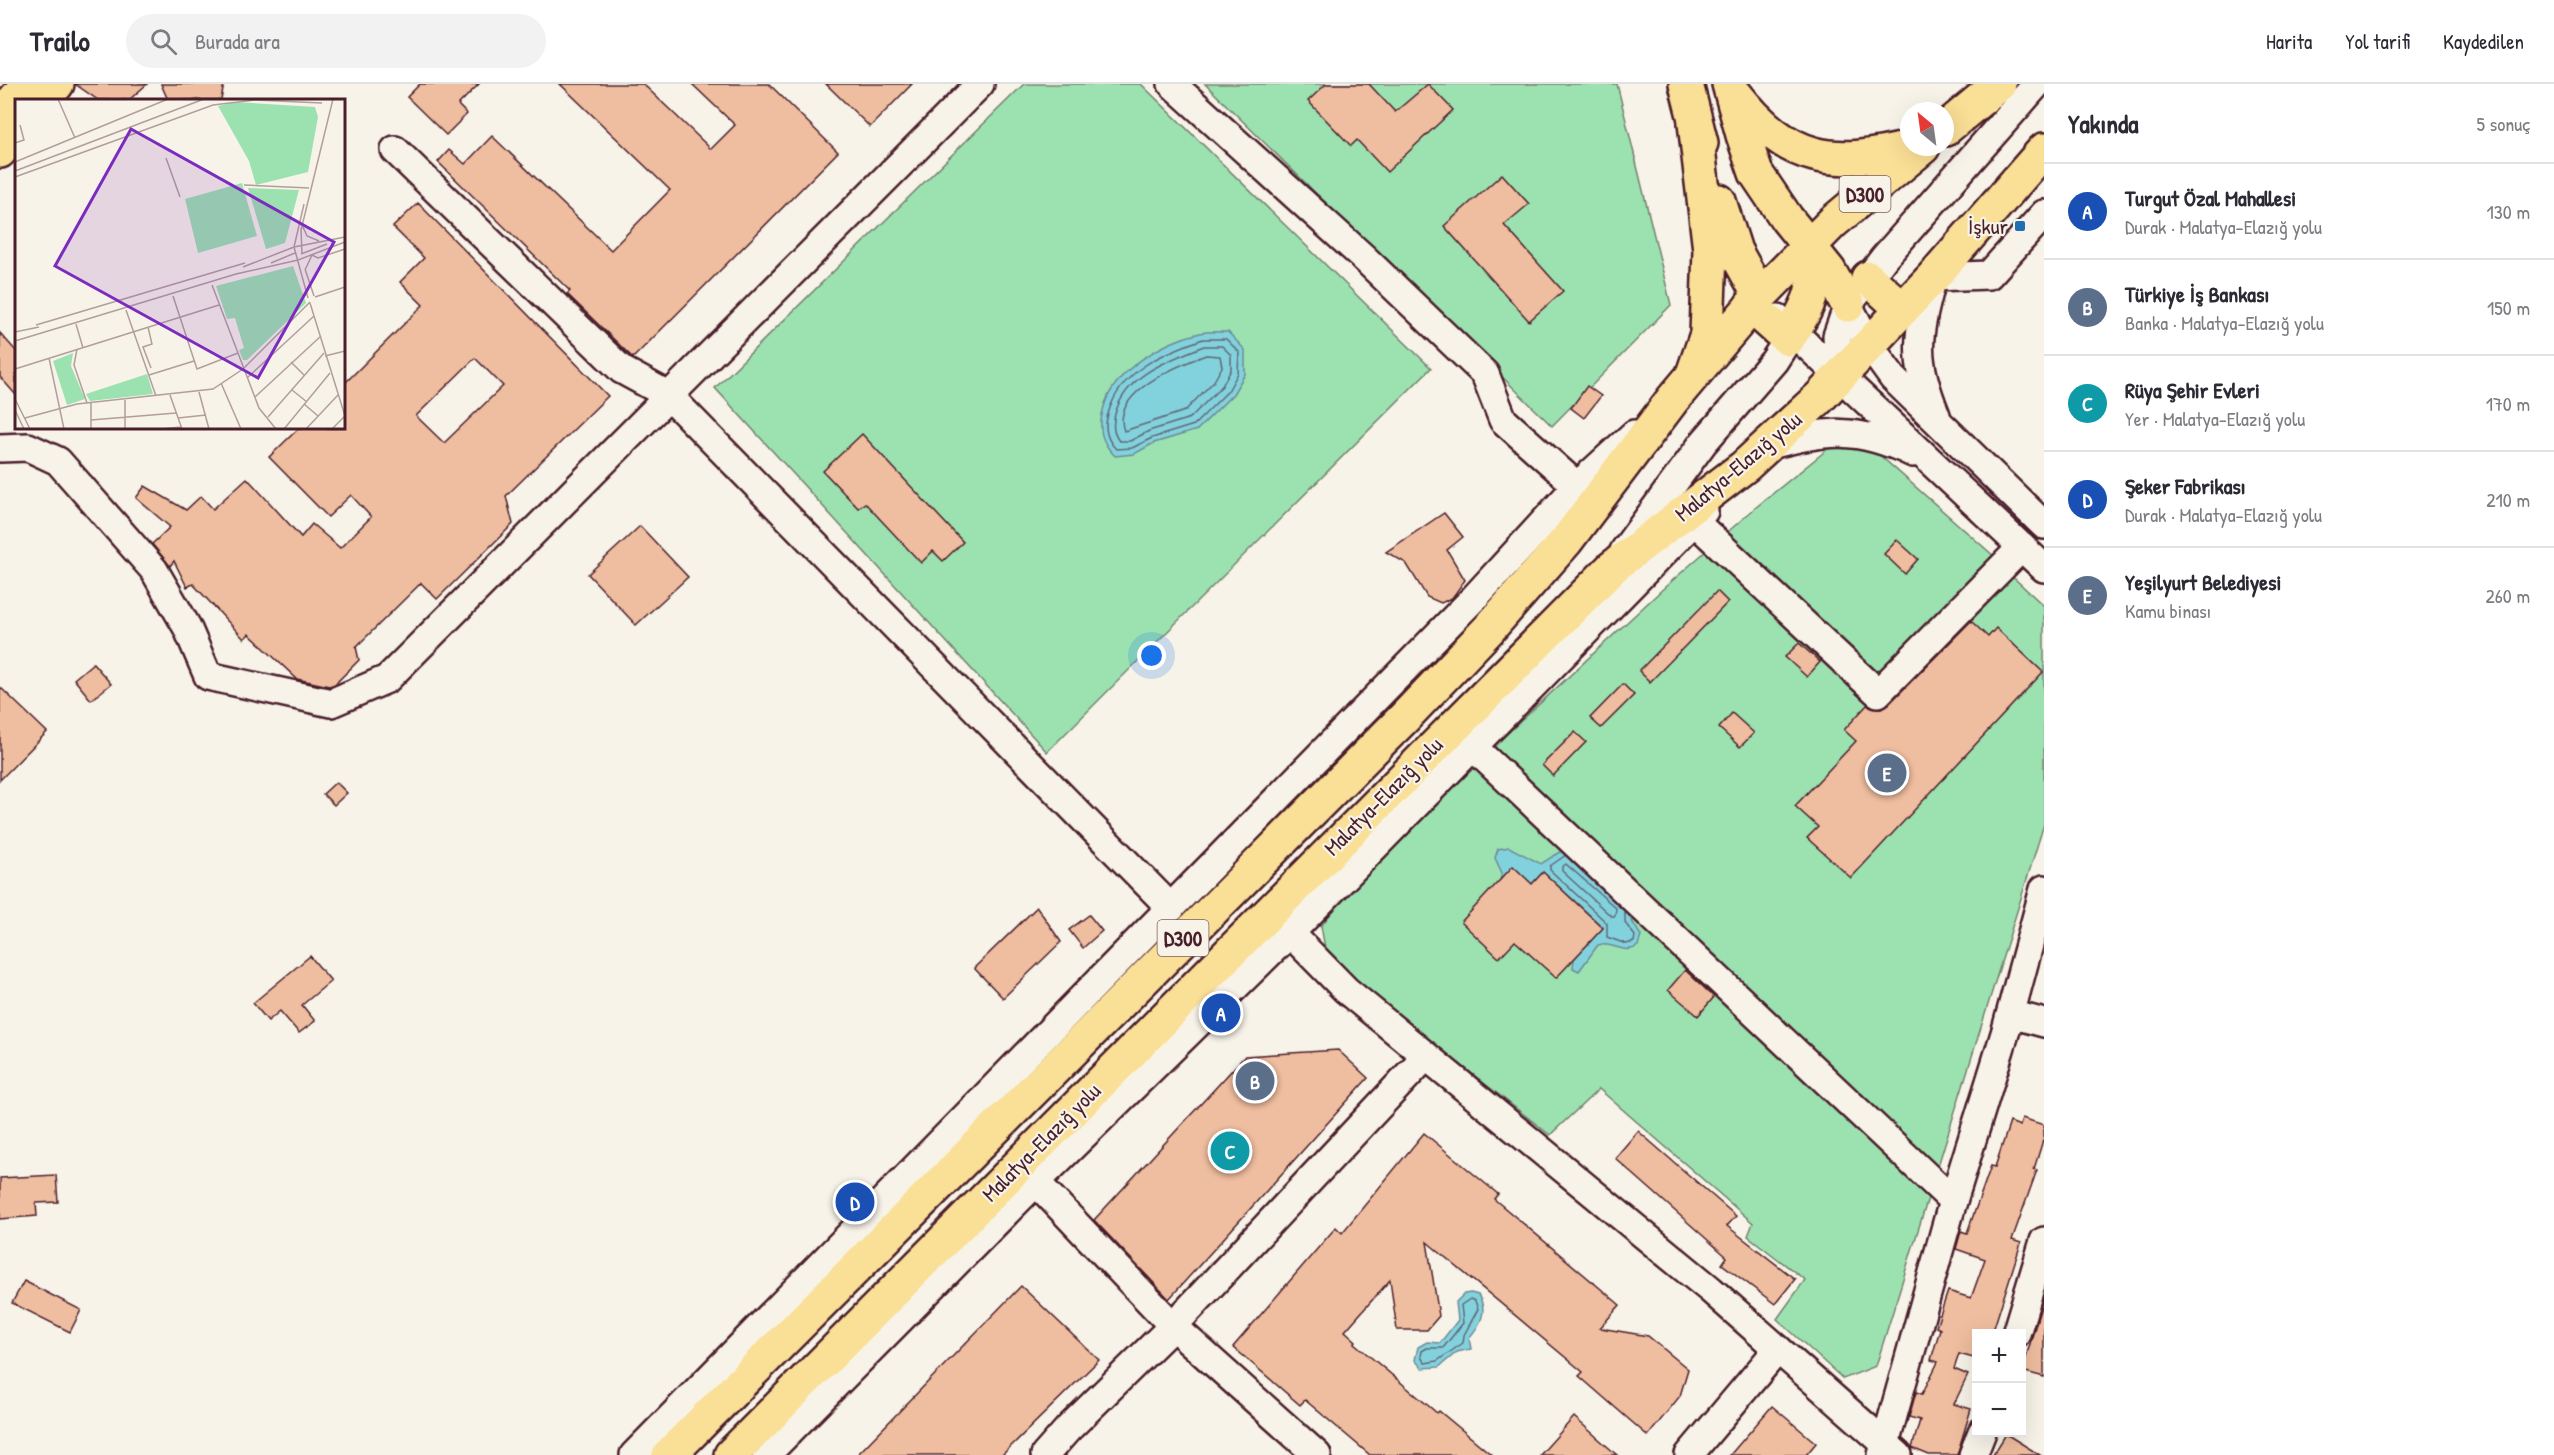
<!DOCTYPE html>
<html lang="tr">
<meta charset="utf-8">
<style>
:root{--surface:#fff;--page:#f2f2f3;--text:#2b2b33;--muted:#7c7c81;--line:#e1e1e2;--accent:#1f6fb2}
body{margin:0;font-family:"Patrick Hand",sans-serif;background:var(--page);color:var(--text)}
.controls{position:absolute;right:18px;bottom:18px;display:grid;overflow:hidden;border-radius:0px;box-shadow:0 6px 24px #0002}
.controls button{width:54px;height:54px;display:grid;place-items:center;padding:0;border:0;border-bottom:2px solid var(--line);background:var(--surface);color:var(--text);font:30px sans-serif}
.compass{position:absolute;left:1900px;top:18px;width:54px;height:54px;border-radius:50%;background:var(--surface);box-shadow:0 6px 24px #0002;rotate:331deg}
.you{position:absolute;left:1152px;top:572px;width:21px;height:21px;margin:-15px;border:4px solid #fff;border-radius:50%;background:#1a73e8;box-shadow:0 0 0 9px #1a73e833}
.badge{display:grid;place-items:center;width:39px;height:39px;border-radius:50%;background:var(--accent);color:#fff;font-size:20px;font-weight:700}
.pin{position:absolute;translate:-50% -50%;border:3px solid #fff;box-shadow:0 2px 6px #0006}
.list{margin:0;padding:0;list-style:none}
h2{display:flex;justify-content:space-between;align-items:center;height:78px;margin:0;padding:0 24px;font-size:26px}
h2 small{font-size:20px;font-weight:400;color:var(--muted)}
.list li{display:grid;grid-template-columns:39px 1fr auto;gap:18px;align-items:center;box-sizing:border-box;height:96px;padding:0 24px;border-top:2px solid var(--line)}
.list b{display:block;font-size:22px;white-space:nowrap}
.list p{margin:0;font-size:20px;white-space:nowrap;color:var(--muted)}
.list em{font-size:20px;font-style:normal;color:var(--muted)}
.icon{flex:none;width:33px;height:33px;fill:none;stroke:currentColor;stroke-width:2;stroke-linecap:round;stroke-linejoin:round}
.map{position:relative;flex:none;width:2044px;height:1371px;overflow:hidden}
header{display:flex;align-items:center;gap:36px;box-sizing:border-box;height:84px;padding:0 30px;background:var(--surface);border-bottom:2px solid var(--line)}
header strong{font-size:28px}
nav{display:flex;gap:33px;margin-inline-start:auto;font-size:21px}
.search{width:420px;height:54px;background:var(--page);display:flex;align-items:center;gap:15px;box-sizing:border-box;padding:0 21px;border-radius:33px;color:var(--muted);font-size:22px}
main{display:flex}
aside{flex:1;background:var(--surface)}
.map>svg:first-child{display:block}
</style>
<header>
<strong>Trailo</strong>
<div class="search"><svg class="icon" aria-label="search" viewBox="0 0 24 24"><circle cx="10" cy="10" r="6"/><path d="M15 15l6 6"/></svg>Burada ara</div>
<nav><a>Harita</a><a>Yol tarifi</a><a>Kaydedilen</a></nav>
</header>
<main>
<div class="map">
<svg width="2044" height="1371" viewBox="0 0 2044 1371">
<rect width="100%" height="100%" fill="#f7f3e8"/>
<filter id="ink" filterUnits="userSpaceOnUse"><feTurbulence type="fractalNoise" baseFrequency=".0167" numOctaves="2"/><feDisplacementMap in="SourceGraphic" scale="12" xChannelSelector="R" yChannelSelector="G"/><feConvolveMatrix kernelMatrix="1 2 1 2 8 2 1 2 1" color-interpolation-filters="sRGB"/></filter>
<g filter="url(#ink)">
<!-- green -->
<g fill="#9ce2b0" stroke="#73806e" stroke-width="1.5">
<polygon points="1024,0 1141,0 1431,284 1047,668 715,304"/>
<polygon points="1205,0 1617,0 1671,221 1552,342"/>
<polygon points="1834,360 1876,368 2004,481 2002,483 2044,522 2044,740 1876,1282 1843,1295 1777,1235 1805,1196 1748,1152 1753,1139 1599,1005 1550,1051 1342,887 1326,870 1321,842 1380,768 1665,503 1755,424"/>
</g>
<!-- water -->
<g fill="#82d2de" stroke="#6c8a96" stroke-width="1.5">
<path d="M 1228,248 L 1245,266 L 1245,290 L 1233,310 L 1197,346 L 1154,359 L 1134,370 L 1115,372 C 1101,358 1098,345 1103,326 C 1113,286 1162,258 1200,249 C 1209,247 1220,248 1228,248 Z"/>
<path d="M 1569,762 L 1633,828 L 1629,832 L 1641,852 L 1638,862 C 1624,872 1613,857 1598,861 L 1579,887 L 1573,884 L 1574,875 L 1603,843 L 1543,788 L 1532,800 L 1513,783 L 1500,796 L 1502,789 L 1495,774 L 1498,765 L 1509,763 L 1541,780 Z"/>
<path d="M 1471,1209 L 1478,1211 C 1489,1227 1480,1241 1469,1254 L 1471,1265 L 1457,1268 L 1439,1283 L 1422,1284 L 1415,1276 L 1418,1263 L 1427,1258 L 1440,1259 L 1458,1236 L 1456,1218 L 1464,1210 Z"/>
</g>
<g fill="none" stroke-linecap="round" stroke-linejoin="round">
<!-- shore -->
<g stroke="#606773" stroke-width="1.5">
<path d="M 1203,255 L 1226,255 L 1239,268 L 1238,289 L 1228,307 L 1194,341 L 1152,354 L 1132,364 L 1116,365 C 1106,355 1104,343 1108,330 C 1120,286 1163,269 1203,255 Z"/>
<path d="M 1204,262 L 1222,262 L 1231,271 L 1231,286 L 1222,302 L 1190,334 L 1149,347 L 1130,357 L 1119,357 C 1112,348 1113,340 1115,330 C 1126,290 1169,276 1204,262 Z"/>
<path d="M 1206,271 L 1220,272 L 1222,283 L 1214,297 L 1185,327 L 1124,347 C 1110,308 1179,281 1206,271 Z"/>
<polyline points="1566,771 1550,782 1550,786 1607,839 1607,853 1626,860 1634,858 1635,852 1625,839 1625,828"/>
<polygon points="1566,780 1616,824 1615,832 1611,832 1562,787 1562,783"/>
<polygon points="1470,1215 1475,1217 1478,1225 1464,1251 1463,1259 1437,1277 1425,1279 1421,1273 1422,1267 1427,1264 1443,1264 1463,1239 1461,1221"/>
</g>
</g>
<!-- building -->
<g fill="#efbd9f" stroke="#4a1f2b" stroke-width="1.5" fill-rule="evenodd">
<polygon points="75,0 147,0 129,16 98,16"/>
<polygon points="161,0 224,0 221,16 168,16"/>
<polygon points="420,0 479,0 458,21 467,30 446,51 407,13"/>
<polygon points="560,0 643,0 711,65 735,41 692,0 769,0 838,68 633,274 567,210 570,207 438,78 449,66 465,80 492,52 611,166 670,106"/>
<polygon points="826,0 912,0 870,43"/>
<polygon points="1326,0 1369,0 1395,28 1428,0 1453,26 1387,88 1357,56 1351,62 1308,17"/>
<polygon points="1502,90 1529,120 1504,141 1563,207 1529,237 1444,142"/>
<path d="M 418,119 L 608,312 L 506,412 L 513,440 L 437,515 L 421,499 L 356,563 L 359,576 L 335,600 L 329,602 L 297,595 L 249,550 L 244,555 L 193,500 L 187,503 L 174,477 L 170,482 L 152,460 L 170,443 L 136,414 L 145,402 L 186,426 L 201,412 L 213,425 L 247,394 L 301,453 L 312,440 L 340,464 L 371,433 L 351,411 L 328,433 L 269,373 L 299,344 L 344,344 L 344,300 L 423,221 L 400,198 L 424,174 L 393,143 ZM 475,274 L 503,302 L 444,359 L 416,332 Z"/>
<polygon points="0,249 16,267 16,311 0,293"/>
<polygon points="1587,302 1601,312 1584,334 1571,324"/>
<polygon points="862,350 963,458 943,477 933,467 921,479 865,419 858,424 823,387"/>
<polygon points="1444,429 1463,453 1447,466 1465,496 1452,514 1441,519 1427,513 1406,479 1386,468"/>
<polygon points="640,442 688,493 636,541 588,490"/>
<polygon points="1897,456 1918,475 1905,490 1884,470"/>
<polygon points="1717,507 1728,518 1650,598 1639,587"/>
<polygon points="1971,537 1988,553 1996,544 2043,588 1851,794 1807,754 1818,743 1795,722 1856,657 1844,646 1867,621 1882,624 1889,620"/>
<polygon points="1799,559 1820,578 1807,593 1785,573"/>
<polygon points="93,579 111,600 91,616 74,595"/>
<polygon points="1623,600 1634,611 1601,644 1590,634"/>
<polygon points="0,603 47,648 0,696"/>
<polygon points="1732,629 1754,649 1740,663 1719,644"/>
<polygon points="1575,648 1586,658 1553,692 1542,681"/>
<polygon points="336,698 347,709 334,721 323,710"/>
<polygon points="1513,782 1532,800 1543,788 1603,844 1556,894 1515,857 1499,874 1461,838"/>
<polygon points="1037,823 1061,858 1003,914 974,884"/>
<polygon points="1089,831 1102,847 1083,864 1069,846"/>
<polygon points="310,872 331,897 302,921 315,937 299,949 280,927 268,937 253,919"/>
<polygon points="1685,886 1714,913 1698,932 1668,906"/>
<polygon points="1338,966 1368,994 1169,1215 1094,1136 1245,972"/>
<polygon points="2022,1034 2044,1041 2044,1053 2034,1085 2037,1086 2012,1156 2021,1159 1992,1250 1977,1250 1977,1275 1959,1270 1954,1285 1968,1291 1954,1320 1971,1325 1957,1371 1929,1371 1912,1364 1920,1336 1909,1333 1916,1308 1922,1310 1938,1278 1931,1276 1940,1245 1936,1243 1948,1207 1971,1214 1985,1175 1956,1165 1961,1147 1967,1149 1991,1082 1995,1083 2010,1038 2020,1042"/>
<polygon points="1638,1047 1736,1132 1727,1142 1795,1195 1775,1220 1722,1180 1727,1173 1615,1074"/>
<polygon points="1424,1049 1498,1110 1494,1115 1620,1221 1600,1244 1648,1252 1688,1285 1680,1312 1648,1352 1579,1292 1583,1288 1427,1158 1439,1232 1427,1246 1397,1246 1390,1196 1345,1247 1356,1257 1354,1259 1437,1329 1439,1327 1492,1371 1370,1371 1305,1316 1300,1321 1233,1263 1336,1143 1342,1149"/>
<polygon points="56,1091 58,1118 36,1119 37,1132 0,1135 0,1094"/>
<polygon points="24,1197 81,1226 70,1248 12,1219"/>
<polygon points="1021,1202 1099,1276 1002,1371 857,1371"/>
<polygon points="2044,1212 2044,1293 2022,1287"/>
<polygon points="1772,1322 1816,1359 1806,1371 1730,1371"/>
<polygon points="1574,1333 1617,1371 1540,1371"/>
<polygon points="2006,1350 2014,1355 2040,1371 1993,1371"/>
</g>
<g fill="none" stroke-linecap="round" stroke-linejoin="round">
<!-- minor casing -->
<g stroke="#4a1f2b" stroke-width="32">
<g id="minor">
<polyline points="1172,0 1362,172 1485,290 1503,336 1577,402"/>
<polyline points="395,66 622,286 668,311 1171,824"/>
<polyline points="1848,221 1869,261 1893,294 2044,441"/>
<polyline points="1778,234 2044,484"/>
<polyline points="1840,293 1837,252 1848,221 1884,174 2037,0"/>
<path d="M 1936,331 C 1912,272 1917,253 1933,193 L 1989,191 L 2044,130"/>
<path d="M 1767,362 C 1826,346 1856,342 1913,369"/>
<polyline points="0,364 28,363 58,377 154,486 187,543 208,592 331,619 387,595 980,0"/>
<polyline points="1694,437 1878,609 2022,463"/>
<polyline points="1624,467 1703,359 1774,277 1792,249"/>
<polyline points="1473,663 1953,1117"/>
<polyline points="1290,849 1346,906 1711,1206 1898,1371"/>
<polyline points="2011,930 2044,939"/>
<polyline points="1036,1098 1173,1242 1317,1371"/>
<polyline points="2016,1250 2044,1157"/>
<polyline points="634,1371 1475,513 1577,402 1634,350"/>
<polyline points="766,1371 1036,1098 1290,849 1704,427"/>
<polyline points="1045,1371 1068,1345 1173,1242 1426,972"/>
<polyline points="1689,1371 1778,1265"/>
<polyline points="1882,1371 1953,1117 2006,946 2044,805"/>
<polyline points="1973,1371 1982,1348"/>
</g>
</g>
<!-- major casing -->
<g stroke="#4a1f2b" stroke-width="38">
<g id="major">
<polyline points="1686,0 1701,59"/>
<polyline points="1729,0 1743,51 1756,89 1787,135 1829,187 1848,221"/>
<path d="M 1735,10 C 1788,78 1832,84 1913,63"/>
<polyline points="43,16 57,0"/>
<polyline points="0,33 28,0"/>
<polyline points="0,67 16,47"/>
<polyline points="1719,117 1735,167 1760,212"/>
<path d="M 1792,249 C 1813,213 1817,205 1810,163"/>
<polyline points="1693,290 1707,250 1710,166 1695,39"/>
</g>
</g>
<!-- highway casing -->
<g stroke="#4a1f2b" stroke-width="38">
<g id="highway">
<polyline points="1945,45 1999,0"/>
<polyline points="1868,194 1902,225"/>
<polyline points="1751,222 1788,255"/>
<polyline points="669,1371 1403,635 1488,546 1566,457 1673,315 1760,212 1833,138 1923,63"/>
<polyline points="731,1371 1613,483 1745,382 1819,314 1933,193 2044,66"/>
</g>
</g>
<!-- minor -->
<use href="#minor" stroke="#f7f3e8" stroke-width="27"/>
<!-- major -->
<use href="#major" stroke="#fadf96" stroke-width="33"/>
<!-- highway -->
<use href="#highway" stroke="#fadf96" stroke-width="33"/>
</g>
</g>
<!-- markers -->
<rect fill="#1f6fb2" stroke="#f7f3e8" stroke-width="2" x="2014" y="136" width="12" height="12" rx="3"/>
<g text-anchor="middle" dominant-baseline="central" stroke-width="4.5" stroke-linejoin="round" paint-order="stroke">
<!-- shield labels -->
<g fill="#f7f3e8" stroke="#7e5f64" stroke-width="1.5">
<rect x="1839.5" y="92" width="51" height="36" rx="4.5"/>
<rect x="1157.5" y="836" width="51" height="36" rx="4.5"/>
</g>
<g font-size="21" font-weight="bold" fill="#4a1f2b">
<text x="1865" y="110">D300</text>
<text x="1183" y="854">D300</text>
</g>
<!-- poi labels -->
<g font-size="22" fill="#4a1f2b" stroke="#f7f3e8" text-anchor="end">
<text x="2008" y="142">İşkur</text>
</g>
<!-- street labels -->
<g font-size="22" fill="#4a1f2b" stroke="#f7f3e8">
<text transform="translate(1738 382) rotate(-40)">Malatya-Elazığ yolu</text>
<text transform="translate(1383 712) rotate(-45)">Malatya-Elazığ yolu</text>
<text transform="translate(1041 1058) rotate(-45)">Malatya-Elazığ yolu</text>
</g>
</g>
<!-- overview -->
<g transform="translate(15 15)">
<rect width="330" height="330" fill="#f7f3e8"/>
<path d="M 221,3 L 300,8 L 303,18 L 293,73 L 241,86 L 234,62 L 203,7 ZM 227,84 L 242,137 L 183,154 L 170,100 ZM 233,89 L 284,91 L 270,144 L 251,150 ZM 278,167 L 291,204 L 232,261 L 228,261 L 224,251 L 229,249 L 220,219 L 212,220 L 201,187 ZM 58,254 L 56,267 L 70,300 L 52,306 L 38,262 ZM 132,275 L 138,295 L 75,302 L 71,295 Z" fill="#9ce2b0"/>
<path fill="none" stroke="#b29e9c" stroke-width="1.5" d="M 43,0 L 60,39M 0,44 L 9,41 L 5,26M 151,59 L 165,98M 0,63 L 153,0M 0,72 L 189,0M 0,78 L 198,6 L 240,1 L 307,4M 229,86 L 294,89M 288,128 L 292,137 L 304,142M 279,148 L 293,199M 279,148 L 289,105M 287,154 L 286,131 L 318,0M 286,155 L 312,145M 256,164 L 280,154M 228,168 L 279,148 L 330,138M 290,170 L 299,197M 290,171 L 297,156 L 303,159 L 330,150M 197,186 L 244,309 L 261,330M 158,197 L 182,270 L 223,254M 300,198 L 330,188M 295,204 L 330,317M 111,211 L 141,297M 61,225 L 68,249M 21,226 L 230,164M 133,228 L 137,245 L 128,248 L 136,269M 0,233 L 24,228M 0,242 L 221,175 L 283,161 L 330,143M 62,250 L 59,266 L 72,304M 310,257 L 330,252M 34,259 L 49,330M 276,263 L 289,276M 0,270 L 204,206M 134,276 L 179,262M 232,279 L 299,217M 206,284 L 226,330M 277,291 L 292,303M 184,293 L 194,330M 155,296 L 167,330M 240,298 L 306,237M 0,300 L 15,330M 110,301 L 110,330M 76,304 L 76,330M 289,305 L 303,317M 0,311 L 9,330M 253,318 L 309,254M 10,319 L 62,305 L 198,290 L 228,270 L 295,203M 163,319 L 191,316M 76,321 L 161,314M 146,330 L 166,328M 269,330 L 315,274M 291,330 L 323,296M 317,330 L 330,317"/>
<path fill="#7b2cbf" fill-opacity="0.15" stroke="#7b2cbf" stroke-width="3" d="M 116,30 L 319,143 L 243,279 L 40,167 Z"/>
<rect width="330" height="330" fill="none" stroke="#4a1f2b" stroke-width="3"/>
</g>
</svg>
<div class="controls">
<button>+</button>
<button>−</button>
</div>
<svg class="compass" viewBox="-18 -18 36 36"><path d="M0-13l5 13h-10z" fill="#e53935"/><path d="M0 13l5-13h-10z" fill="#7c7c81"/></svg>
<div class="you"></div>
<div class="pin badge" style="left:1221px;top:929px;background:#1a4fb4">A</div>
<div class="pin badge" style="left:1255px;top:997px;background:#5c6f8a">B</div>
<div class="pin badge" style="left:1230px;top:1067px;background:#0f9aa8">C</div>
<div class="pin badge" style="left:855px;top:1118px;background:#1a4fb4">D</div>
<div class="pin badge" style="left:1887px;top:689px;background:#5c6f8a">E</div>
</div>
<aside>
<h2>Yakında<small>5 sonuç</small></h2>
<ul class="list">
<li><span class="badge" style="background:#1a4fb4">A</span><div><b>Turgut Özal Mahallesi</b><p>Durak · Malatya-Elazığ yolu</p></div><em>130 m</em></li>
<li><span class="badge" style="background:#5c6f8a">B</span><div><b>Türkiye İş Bankası</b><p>Banka · Malatya-Elazığ yolu</p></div><em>150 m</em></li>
<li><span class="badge" style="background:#0f9aa8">C</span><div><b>Rüya Şehir Evleri</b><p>Yer · Malatya-Elazığ yolu</p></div><em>170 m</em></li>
<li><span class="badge" style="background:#1a4fb4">D</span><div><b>Şeker Fabrikası</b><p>Durak · Malatya-Elazığ yolu</p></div><em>210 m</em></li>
<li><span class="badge" style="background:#5c6f8a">E</span><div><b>Yeşilyurt Belediyesi</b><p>Kamu binası</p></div><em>260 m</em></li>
</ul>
</aside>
</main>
